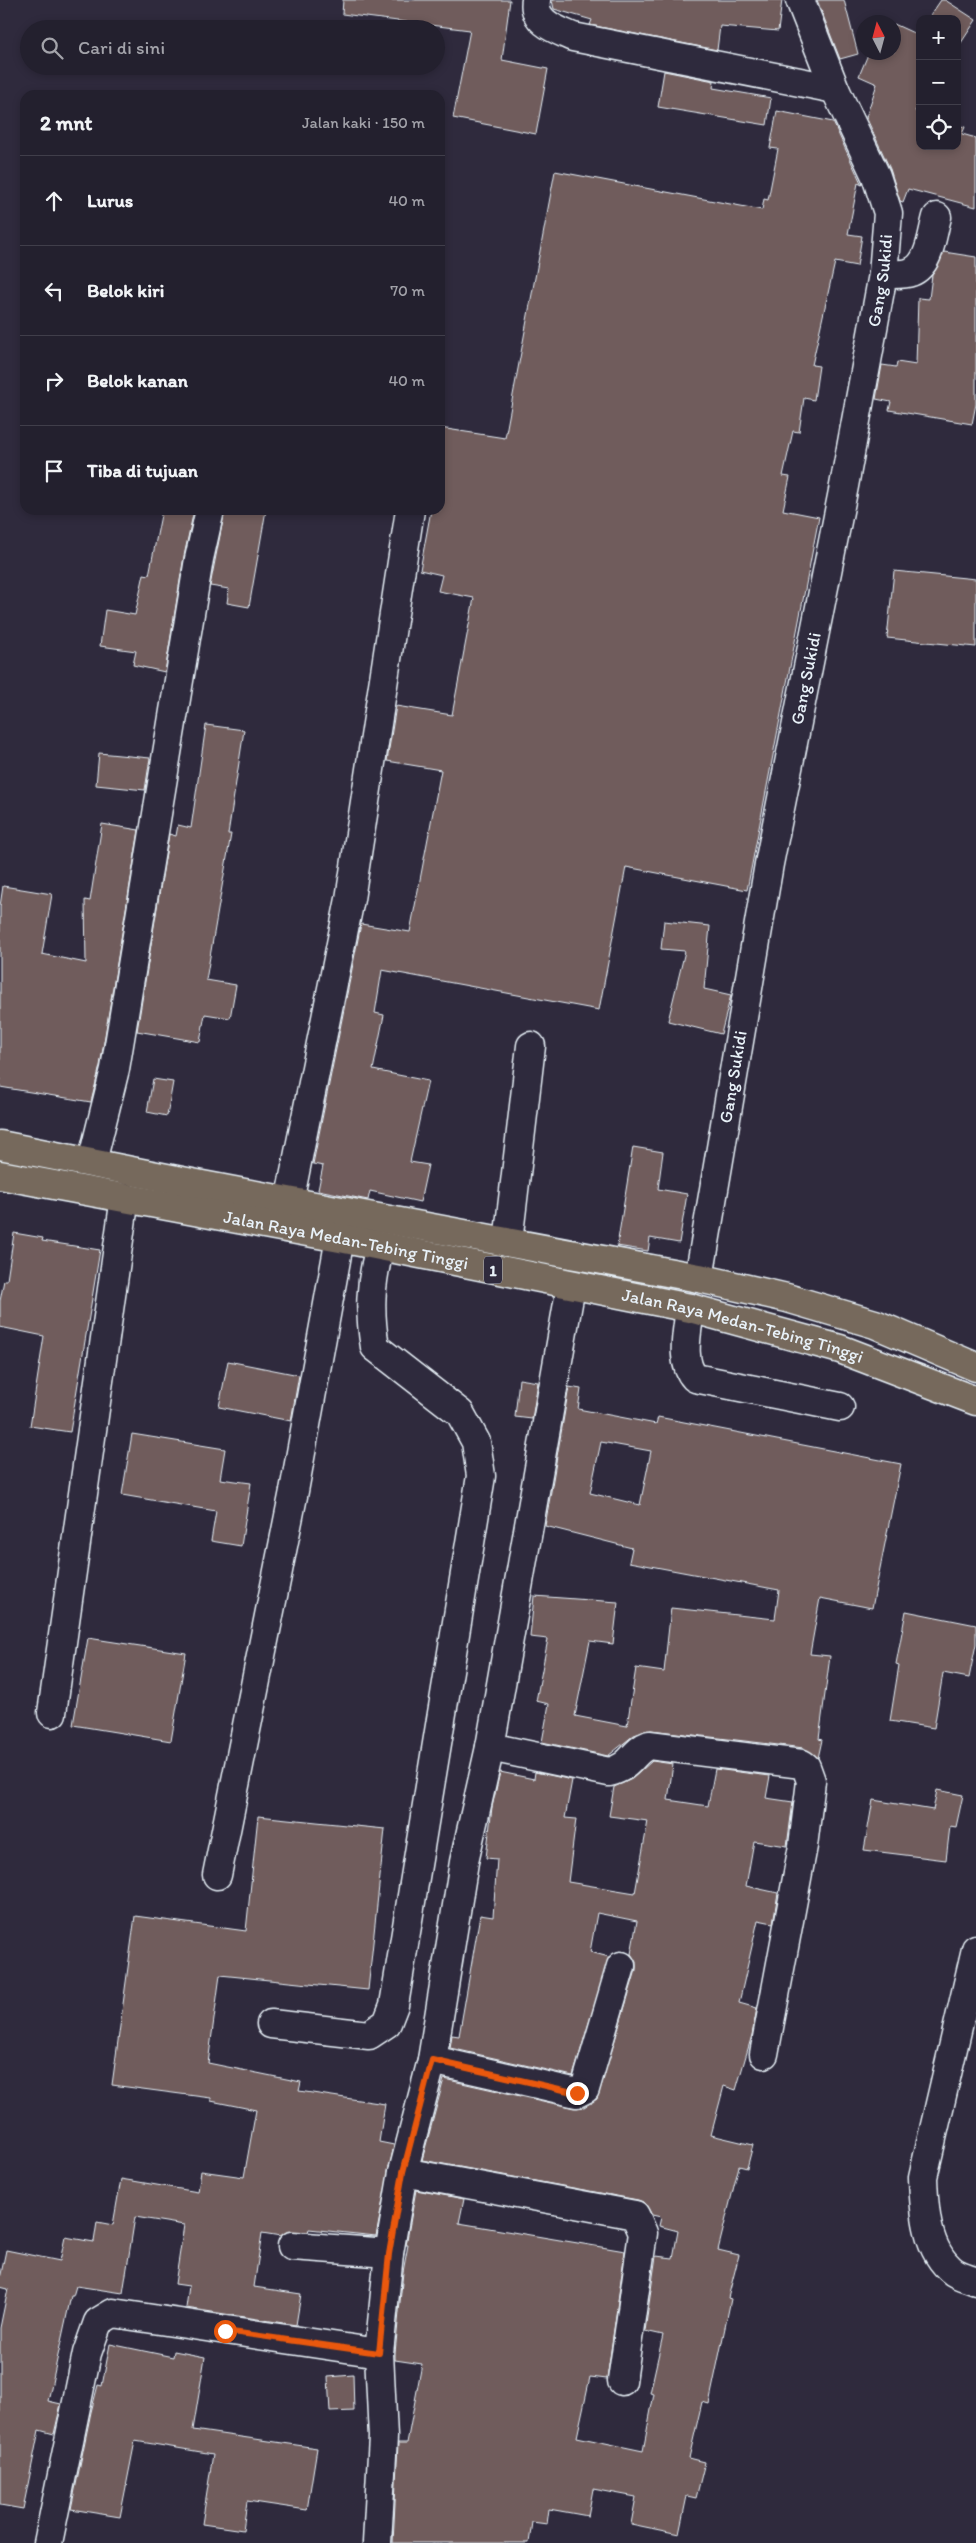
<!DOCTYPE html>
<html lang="id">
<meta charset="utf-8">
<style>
:root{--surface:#23202e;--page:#2f2d3a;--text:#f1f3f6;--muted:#a3a3aa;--line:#403e4a}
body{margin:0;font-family:Itim,sans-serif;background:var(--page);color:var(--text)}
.controls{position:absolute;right:15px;top:15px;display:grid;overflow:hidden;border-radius:10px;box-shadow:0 2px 8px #0003}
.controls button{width:45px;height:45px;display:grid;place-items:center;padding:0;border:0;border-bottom:1px solid var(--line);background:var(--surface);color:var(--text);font:25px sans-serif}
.compass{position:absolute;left:856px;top:15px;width:45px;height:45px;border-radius:50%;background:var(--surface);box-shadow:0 2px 8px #0003;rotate:354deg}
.stop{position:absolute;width:15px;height:15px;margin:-11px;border:4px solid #ea580c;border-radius:50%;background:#fff}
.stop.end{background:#ea580c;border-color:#fff;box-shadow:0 1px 5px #0008}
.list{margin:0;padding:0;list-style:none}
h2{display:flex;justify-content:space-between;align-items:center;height:65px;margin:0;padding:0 20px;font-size:21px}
h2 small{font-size:16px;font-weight:400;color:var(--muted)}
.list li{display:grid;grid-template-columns:32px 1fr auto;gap:15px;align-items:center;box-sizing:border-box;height:90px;padding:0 20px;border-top:1px solid var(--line)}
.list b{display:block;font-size:19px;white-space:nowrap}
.list em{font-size:16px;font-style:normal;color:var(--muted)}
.icon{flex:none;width:28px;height:28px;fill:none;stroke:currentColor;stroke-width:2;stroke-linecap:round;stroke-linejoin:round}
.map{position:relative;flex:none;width:976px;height:2543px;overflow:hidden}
.search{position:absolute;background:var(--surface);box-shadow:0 2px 8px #0003;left:20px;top:20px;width:425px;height:55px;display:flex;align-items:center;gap:12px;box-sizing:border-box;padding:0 18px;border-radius:28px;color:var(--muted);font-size:19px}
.panel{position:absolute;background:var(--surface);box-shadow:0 2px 8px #0003;left:20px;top:90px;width:425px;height:425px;border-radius:15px}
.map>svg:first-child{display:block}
</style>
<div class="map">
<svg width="976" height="2543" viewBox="0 0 976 2543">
<rect width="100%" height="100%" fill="#2f2a3d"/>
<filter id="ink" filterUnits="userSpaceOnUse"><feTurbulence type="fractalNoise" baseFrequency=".02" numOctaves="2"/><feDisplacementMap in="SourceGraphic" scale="10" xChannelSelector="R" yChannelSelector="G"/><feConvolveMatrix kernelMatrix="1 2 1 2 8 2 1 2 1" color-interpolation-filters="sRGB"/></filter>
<g filter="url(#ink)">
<!-- building -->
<g fill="#6f5c5c" stroke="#e8f1f8" fill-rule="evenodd">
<polygon points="343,0 510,0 502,60 548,69 536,134 453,118 470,30 342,14"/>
<polygon points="552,0 782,0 778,31 720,26 717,50 590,25 592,20 554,9"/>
<polygon points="817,0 844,0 858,54 840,59"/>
<polygon points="941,0 945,0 976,20 957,49 957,19 928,19"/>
<polygon points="894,24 918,35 920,31 920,104 915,111 920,113 920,146 957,146 957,125 965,127 962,134 976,138 976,207 908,189 903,202 900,201 890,169 866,117 877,84 859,76 869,52 894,52"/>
<polygon points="664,71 714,81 713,88 771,98 767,125 658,107"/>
<polygon points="777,111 833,122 862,185 858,183 848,234 862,236 857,266 835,262 812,365 819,366 814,400 804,398 799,432 793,431 783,476 790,477 783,510 819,517 747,890 626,867 599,1010 382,970 375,1013 384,1015 373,1070 428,1081 410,1162 428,1165 420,1202 370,1191 368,1200 318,1190 323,1166 313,1164 361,924 410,932 441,770 387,761 396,706 452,715 474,598 438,591 442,575 420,570 431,510 440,510 440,428 505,438 555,171 762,210 764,199 768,200 778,149 770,148"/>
<polygon points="944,252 976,257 976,404 972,424 889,410 891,402 876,399 882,365 896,367 897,362 916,365 918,298 929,299 932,275"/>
<polygon points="162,510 194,510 184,556 165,672 133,665 136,651 100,646 105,610 135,615 144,574 149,575"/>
<polygon points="225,510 266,510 249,607 227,603 229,589 210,586"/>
<polygon points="894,571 976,579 976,647 887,638"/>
<polygon points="206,725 244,730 228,834 231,834 206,980 236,985 230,1018 205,1014 200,1042 137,1031 169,834 176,836 178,825 191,828"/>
<polygon points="99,753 150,758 145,790 96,785"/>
<polygon points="102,824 139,830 100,1066 91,1102 0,1087 0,906 3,886 52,894 42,954 86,963 85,900 90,901"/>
<polygon points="664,921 710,926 704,989 731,995 721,1034 668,1021 685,951 661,949"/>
<polygon points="153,1079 173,1082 167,1116 147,1112"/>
<polygon points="633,1147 663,1152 658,1189 687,1194 679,1243 650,1238 648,1251 617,1246"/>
<polygon points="14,1233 43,1238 42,1241 100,1250 70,1432 30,1426 44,1336 0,1327 0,1301 4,1280 7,1280"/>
<polygon points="228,1361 299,1375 291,1421 219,1407"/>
<polygon points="519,1379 538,1382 532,1419 515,1417"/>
<path d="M 569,1387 L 581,1389 L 578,1409 L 656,1424 L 658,1417 L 901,1464 L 872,1608 L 820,1598 L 810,1654 L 830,1656 L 819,1739 L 822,1740 L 818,1758 L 804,1748 L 651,1730 L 634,1735 L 608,1756 L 542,1742 L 549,1704 L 536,1701 L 548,1639 L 530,1637 L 534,1596 L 618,1602 L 613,1644 L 590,1641 L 575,1716 L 627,1726 L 636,1668 L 664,1672 L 671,1608 L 775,1619 L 779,1590 L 629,1562 L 632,1548 L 545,1526 ZM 601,1442 L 651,1451 L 640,1505 L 590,1493 Z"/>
<polygon points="132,1434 225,1449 220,1479 251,1483 241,1546 211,1541 216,1511 122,1495"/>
<polygon points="906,1611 976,1625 976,1644 969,1678 943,1673 934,1728 890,1721 899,1665 896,1664"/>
<polygon points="88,1638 186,1653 171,1741 73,1725"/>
<polygon points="652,1761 673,1764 668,1800 708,1806 715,1769 770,1776 766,1798 793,1802 787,1846 754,1841 746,1886 778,1893 773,1923 758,1920 739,2003 757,2008 752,2035 736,2090 724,2086 711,2135 753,2145 747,2168 739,2166 718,2250 739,2255 728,2298 731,2299 709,2404 702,2402 689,2458 705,2462 696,2498 687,2496 679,2534 631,2524 636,2497 593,2489 588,2516 549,2509 547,2524 532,2522 529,2543 393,2543 398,2443 407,2443 422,2364 395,2360 395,2353 403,2272 408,2245 406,2245 416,2190 464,2199 459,2223 625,2251 607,2379 590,2377 577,2437 643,2451 654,2394 650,2393 663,2335 645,2331 656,2256 673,2258 678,2231 659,2226 661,2217 652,2215 645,2203 638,2200 422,2160 444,2079 574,2108 584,2107 597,2099 636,1970 636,1962 631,1954 637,1921 597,1913 590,1952 609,1957 573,2076 450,2048 452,2035 459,2036 480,1915 493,1917 497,1859 486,1858 492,1807 500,1772 534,1779 535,1772 572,1780 565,1818 576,1819 568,1882 635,1893 648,1821 609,1816 614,1787 632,1779"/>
<polygon points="937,1790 963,1795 956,1827 950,1826 946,1860 864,1850 873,1800 933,1810"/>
<polygon points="258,1816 385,1829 368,1990 220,1975 208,2063 301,2082 299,2091 385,2104 379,2142 394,2145 376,2236 309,2229 308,2232 286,2232 281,2236 262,2233 254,2287 301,2294 296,2325 186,2308 189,2286 175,2284 184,2225 135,2217 123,2293 76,2286 73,2296 71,2296 48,2401 61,2404 54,2434 39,2430 23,2509 0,2505 0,2328 8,2289 0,2287 0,2279 6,2250 60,2261 65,2237 94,2242 97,2222 113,2225 121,2179 198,2192 201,2171 244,2177 256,2110 211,2101 211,2098 112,2085 135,1916 246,1931"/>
<polygon points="110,2344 173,2357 174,2351 205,2357 193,2430 317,2448 307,2510 247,2501 243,2530 202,2524 213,2454 135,2441 120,2517 71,2509 91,2412 98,2385 102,2386"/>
<polygon points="353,2375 354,2411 330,2412 328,2377"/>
</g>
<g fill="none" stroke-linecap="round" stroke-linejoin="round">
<!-- minor casing -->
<g stroke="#e8f1f8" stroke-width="31">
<g id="minor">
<path d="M 536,0 C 532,22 557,30 573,37 L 835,89"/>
<path d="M 883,274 C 892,274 904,275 911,272 C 930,265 932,234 937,217"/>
<polyline points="92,1162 115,1069 199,559 210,510"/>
<polyline points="289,1202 350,899 410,510"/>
<polyline points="508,1242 531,1046"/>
<path id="s1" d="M 699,1278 L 769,864 L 844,486 L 883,274 L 888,213 L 876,176 L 835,89 L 800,0"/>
<path d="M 690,1308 C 688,1330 679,1361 695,1378 L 840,1407"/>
<polyline points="52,1713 125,1197"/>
<path d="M 490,1747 L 609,1772 C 632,1767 632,1751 649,1745 L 802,1764 L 806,1767 L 811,1781 L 803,1846 L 764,2054"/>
<polyline points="217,1875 294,1491 340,1238"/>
<path d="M 976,1949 L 923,2177 C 924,2209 926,2251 954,2272 C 960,2276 969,2278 976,2281"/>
<path d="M 271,2024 L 369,2035 L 387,2023 L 394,2005 L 481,1476 L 476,1442 L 460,1413 L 375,1347 C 369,1311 370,1283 380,1247"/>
<polyline points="432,2060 577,2093 585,2089 621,1966"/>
<polyline points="403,2172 635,2215 643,2233 622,2381"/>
<polyline points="292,2246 389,2253"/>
<polyline points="48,2543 87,2353 98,2322 113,2313 379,2353"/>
<polyline points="377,2543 383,2437 379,2353 389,2253 403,2172 432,2060 464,1862 490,1747 571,1286"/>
</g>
</g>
<!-- highway casing -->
<g stroke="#e8f1f8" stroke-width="31">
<g id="highway">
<polyline points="0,1145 202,1185 699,1278 787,1298 875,1324 976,1367"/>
<path id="s2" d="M 0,1175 L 340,1238 L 690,1308 L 840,1349 L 976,1401"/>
</g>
</g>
<!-- minor -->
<use href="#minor" stroke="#2f2a3d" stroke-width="28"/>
<!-- highway -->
<use href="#highway" stroke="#76695c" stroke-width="28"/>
</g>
</g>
<g fill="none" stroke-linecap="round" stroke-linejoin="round" filter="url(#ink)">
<!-- route -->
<polyline stroke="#ea580c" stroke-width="6" points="225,2331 379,2353 389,2254 403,2172 432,2060 577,2093"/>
</g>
<g text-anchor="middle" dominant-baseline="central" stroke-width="5" stroke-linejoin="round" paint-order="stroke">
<!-- shield labels -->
<rect fill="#2f2a3d" stroke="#b0b5c0" stroke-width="1" x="484" y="1256.5" width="18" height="27" rx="4"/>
<g font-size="16" font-weight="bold" fill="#e8f1f8">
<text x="493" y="1270">1</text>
</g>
<!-- street labels -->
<g font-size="18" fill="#e8f1f8" stroke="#2f2a3d">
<text stroke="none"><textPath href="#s1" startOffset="1014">Gang Sukidi</textPath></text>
<text stroke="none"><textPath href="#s1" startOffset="609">Gang Sukidi</textPath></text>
<text stroke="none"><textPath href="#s1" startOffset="204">Gang Sukidi</textPath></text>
<text stroke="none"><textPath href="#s2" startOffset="352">Jalan Raya Medan-Tebing Tinggi</textPath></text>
<text stroke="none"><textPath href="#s2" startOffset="758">Jalan Raya Medan-Tebing Tinggi</textPath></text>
</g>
</g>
</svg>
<div class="controls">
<button>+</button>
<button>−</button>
<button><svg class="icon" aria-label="locate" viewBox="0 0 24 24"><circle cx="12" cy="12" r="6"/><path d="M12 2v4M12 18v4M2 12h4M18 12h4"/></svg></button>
</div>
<svg class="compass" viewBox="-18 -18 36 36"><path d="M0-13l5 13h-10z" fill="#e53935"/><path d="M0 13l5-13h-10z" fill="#a3a3aa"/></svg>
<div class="stop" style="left:225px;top:2331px"></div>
<div class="stop end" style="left:577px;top:2093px"></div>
<div class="search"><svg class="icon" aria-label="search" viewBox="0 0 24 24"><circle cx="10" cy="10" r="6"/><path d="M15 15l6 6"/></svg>Cari di sini</div>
<section class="panel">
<h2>2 mnt<small>Jalan kaki · 150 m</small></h2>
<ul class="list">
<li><svg class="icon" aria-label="ahead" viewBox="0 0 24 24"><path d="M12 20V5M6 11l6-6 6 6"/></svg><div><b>Lurus</b></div><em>40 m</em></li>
<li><svg class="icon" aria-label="left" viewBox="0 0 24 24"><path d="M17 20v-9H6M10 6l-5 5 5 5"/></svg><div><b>Belok kiri</b></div><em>70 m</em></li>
<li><svg class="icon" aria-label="right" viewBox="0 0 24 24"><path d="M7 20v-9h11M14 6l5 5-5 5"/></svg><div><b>Belok kanan</b></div><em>40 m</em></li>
<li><svg class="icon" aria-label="arrive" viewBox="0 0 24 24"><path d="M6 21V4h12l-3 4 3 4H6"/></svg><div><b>Tiba di tujuan</b></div></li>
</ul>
</section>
</div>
